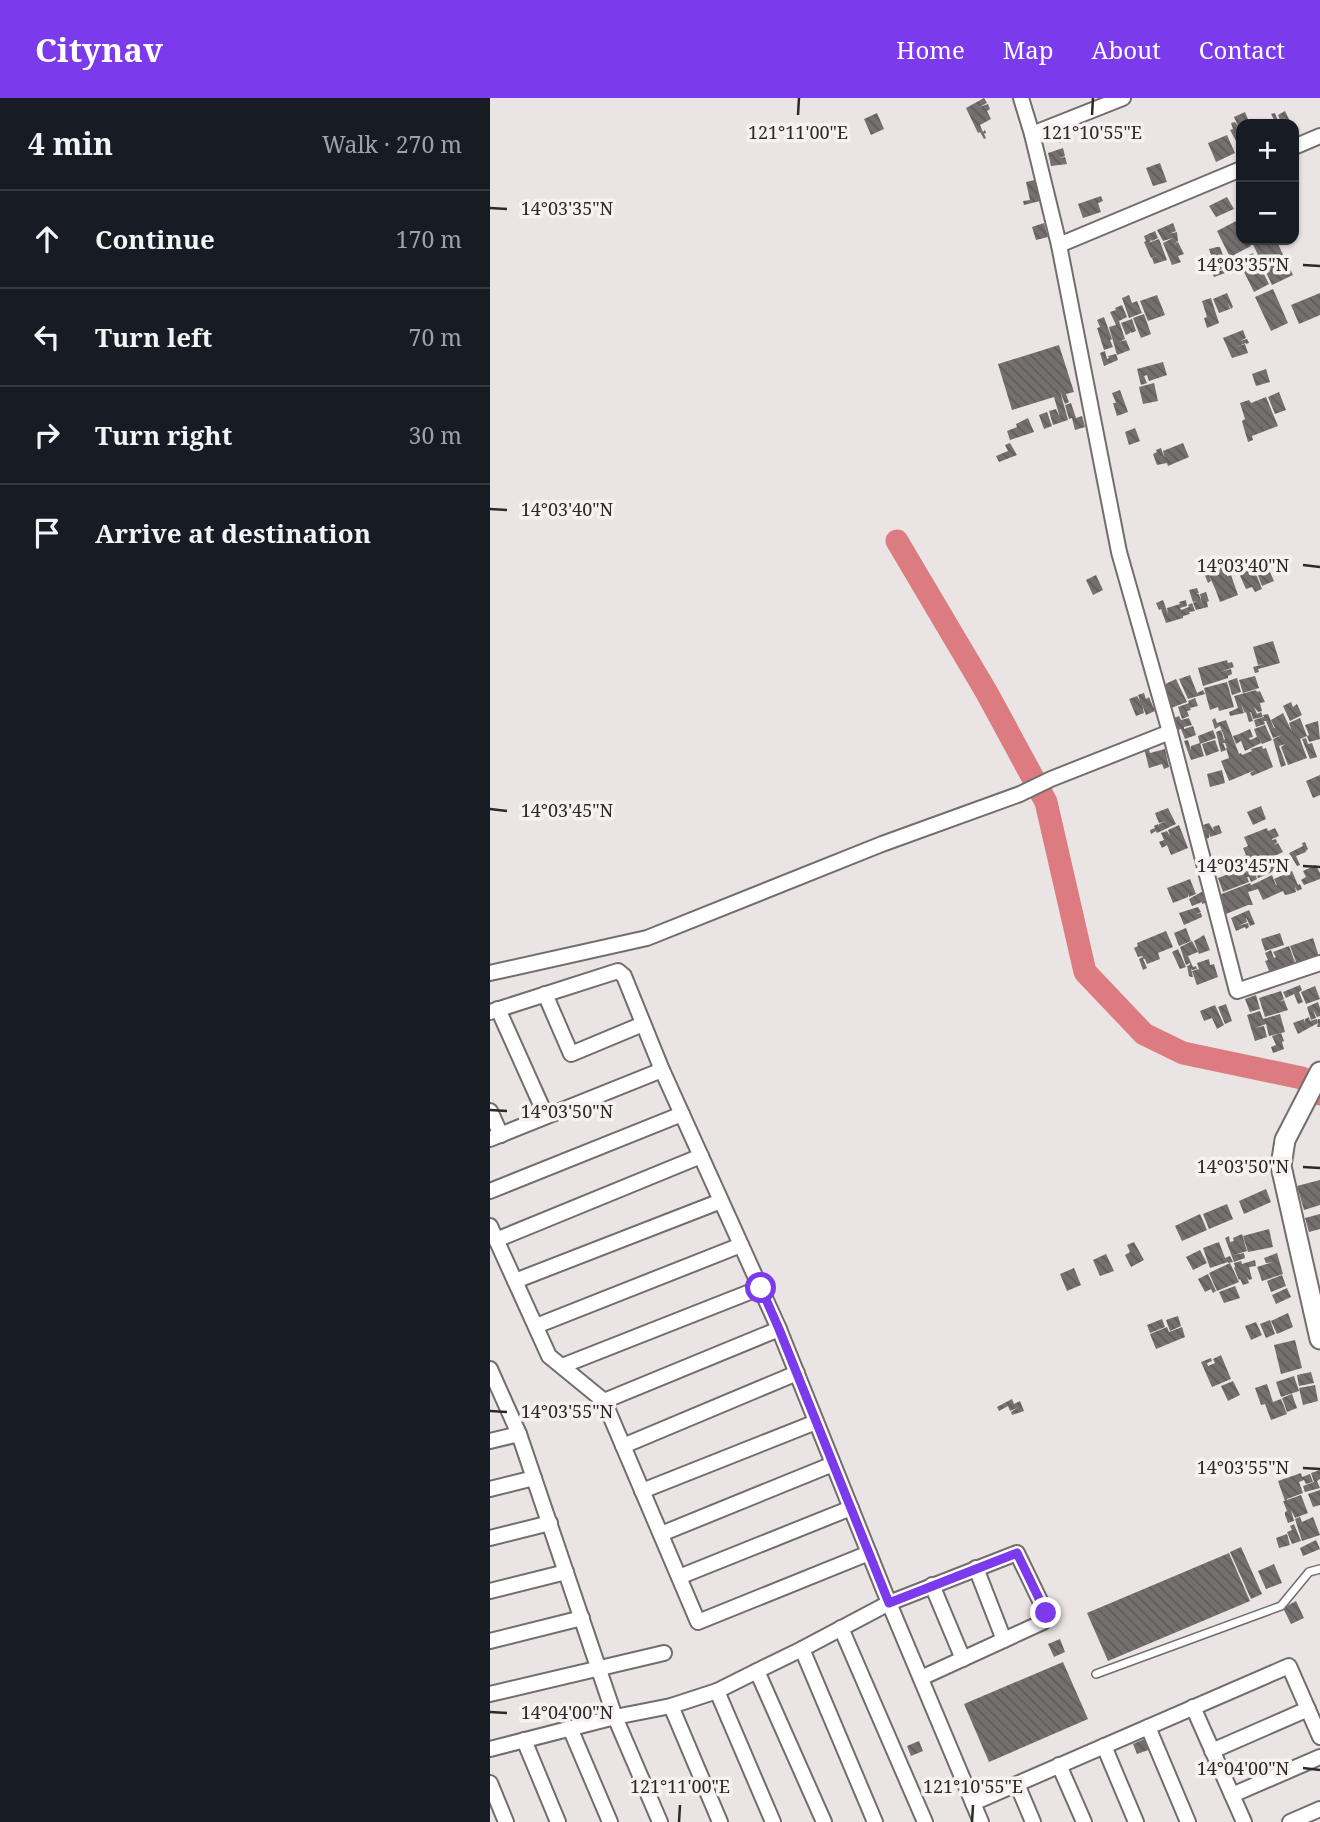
<!DOCTYPE html>
<meta charset="utf-8">
<style>
:root{--surface:#171b24;--page:#242831;--text:#f1f3f6;--muted:#9ea1a6;--line:#363941;--accent:#7c3aed}
body{margin:0;font-family:"Noto Serif",serif;background:var(--page);color:var(--text)}
.controls{position:absolute;right:21px;top:21px;display:grid;overflow:hidden;border-radius:14px;box-shadow:0 2px 5px #0004}
.controls button{width:63px;height:63px;display:grid;place-items:center;padding:0;border:0;border-bottom:2px solid var(--line);background:var(--surface);color:var(--text);font:35px sans-serif}
.stop{position:absolute;width:21px;height:21px;margin:-16px;border:5px solid #7c3aed;border-radius:50%;background:#fff}
.stop.end{background:#7c3aed;border-color:#fff;box-shadow:0 2px 7px #0008}
.list{margin:0;padding:0;list-style:none}
h2{display:flex;justify-content:space-between;align-items:center;height:91px;margin:0;padding:0 28px;font-size:30px}
h2 small{font-size:23px;font-weight:400;color:var(--muted)}
.list li{display:grid;grid-template-columns:46px 1fr auto;gap:21px;align-items:center;box-sizing:border-box;height:98px;padding:0 28px;border-top:2px solid var(--line)}
.list b{display:block;font-size:26px;white-space:nowrap}
.list em{font-size:23px;font-style:normal;color:var(--muted)}
.icon{flex:none;width:38px;height:38px;fill:none;stroke:currentColor;stroke-width:2;stroke-linecap:round;stroke-linejoin:round}
.map{position:relative;flex:none;width:830px;height:1724px;overflow:hidden}
header{display:flex;align-items:center;gap:42px;box-sizing:border-box;height:98px;padding:0 35px;background:var(--accent);color:#fff}
header strong{font-size:33px}
nav{display:flex;gap:38px;margin-inline-start:auto;font-size:24px}
main{display:flex}
aside{flex:1;background:var(--surface)}
.map>svg:first-child{display:block}
</style>
<header>
<strong>Citynav</strong>
<nav><a>Home</a><a>Map</a><a>About</a><a>Contact</a></nav>
</header>
<main>
<aside>
<h2>4 min<small>Walk · 270 m</small></h2>
<ul class="list">
<li><svg class="icon" aria-label="ahead" viewBox="0 0 24 24"><path d="M12 20V5M6 11l6-6 6 6"/></svg><div><b>Continue</b></div><em>170 m</em></li>
<li><svg class="icon" aria-label="left" viewBox="0 0 24 24"><path d="M17 20v-9H6M10 6l-5 5 5 5"/></svg><div><b>Turn left</b></div><em>70 m</em></li>
<li><svg class="icon" aria-label="right" viewBox="0 0 24 24"><path d="M7 20v-9h11M14 6l5 5-5 5"/></svg><div><b>Turn right</b></div><em>30 m</em></li>
<li><svg class="icon" aria-label="arrive" viewBox="0 0 24 24"><path d="M6 21V4h12l-3 4 3 4H6"/></svg><div><b>Arrive at destination</b></div></li>
</ul>
</aside>
<div class="map">
<svg width="830" height="1724" viewBox="0 0 830 1724">
<defs>
<pattern id="building-back-hatch" width="6" height="6" patternUnits="userSpaceOnUse" patternTransform="scale(1.75)"><rect width="6" height="6" fill="#757070"/><path d="M-1 5l2 2M0 0l6 6M5-1l2 2" fill="none" stroke="#605c5c"/></pattern>
</defs>
<rect width="100%" height="100%" fill="#eae4e4"/>
<g fill="none" stroke-linecap="round" stroke-linejoin="round">
<!-- river -->
<polyline stroke="#dd7c80" stroke-width="23" points="407,443 497,595 556,704 595,874 654,936 693,955 812,980 830,996"/>
</g>
<!-- building -->
<g fill="url(#building-back-hatch)">
<polygon points="494,0 497,5 489,9 498,6 500,11 497,13 501,21 490,27 493,34 495,32 496,35 494,36 496,40 494,41 490,34 488,35 476,10"/>
<polygon points="795,13 801,25 797,26 794,19 796,26 782,26 780,23 784,22 781,16 785,15 788,23 790,22 788,17"/>
<polygon points="755,14 760,26 751,26 751,41 746,43 740,32 743,31 741,25 745,24 748,28 744,19"/>
<polygon points="387,15 394,31 381,37 374,21"/>
<polygon points="582,27 584,33 579,35 582,41 569,45 565,31"/>
<polygon points="737,37 745,55 726,64 718,45"/>
<polygon points="573,50 575,58 569,60 575,59 577,66 561,68 558,55"/>
<polygon points="670,65 677,84 663,88 656,70"/>
<polygon points="549,81 554,102 534,107 533,103 540,102 536,84"/>
<polygon points="611,98 613,103 608,105 611,114 593,120 588,106"/>
<polygon points="737,99 744,111 726,119 719,108"/>
<polygon points="748,122 751,129 751,142 758,142 761,148 740,159 727,133"/>
<polygon points="554,125 558,139 546,142 542,129"/>
<polygon points="683,125 686,133 679,136 687,134 688,143 684,146 688,144 694,156 688,158 691,164 682,167 673,145 683,140 673,143 667,132"/>
<polygon points="665,133 668,140 662,143 660,141 661,143 658,145 669,141 677,162 664,166 662,160 670,157 661,160 654,144 656,143 654,138"/>
<polygon points="761,142 786,142 803,177 782,187"/>
<polygon points="727,149 730,149 735,163 730,165 735,165 736,170 729,172 730,173 737,171 738,174 724,179 721,172 725,171 726,174 726,171 719,151"/>
<polygon points="763,155 779,186 764,194 748,162"/>
<polygon points="783,191 798,225 781,233 765,199"/>
<polygon points="737,195 743,209 741,211 738,205 740,211 729,215 723,201"/>
<polygon points="830,195 830,217 809,226 801,207"/>
<polygon points="639,197 642,205 647,203 652,215 639,220 632,200"/>
<polygon points="667,197 675,217 658,223 650,203"/>
<polygon points="721,200 729,225 717,230 714,220 717,219 712,203"/>
<polygon points="632,207 637,219 629,223 635,241 629,244 636,242 640,252 627,257 619,229 626,227 620,214 626,212 625,210"/>
<polygon points="654,216 661,236 651,240 643,220"/>
<polygon points="614,219 622,241 620,242 623,249 614,252 607,230 610,229 607,222"/>
<polygon points="642,221 646,233 641,235 640,233 640,235 636,237 631,225"/>
<polygon points="753,232 756,240 750,243 757,241 759,245 756,246 756,245 746,249 755,246 758,255 742,260 733,240"/>
<polygon points="569,247 584,294 576,296 579,304 575,306 570,293 578,322 563,327 559,313 566,311 570,320 564,299 522,312 508,266"/>
<polygon points="615,253 617,261 619,260 618,258 626,256 628,262 614,268 610,255"/>
<polygon points="673,264 677,277 659,283 657,277 654,278 657,285 651,287 647,271"/>
<polygon points="776,271 780,284 766,288 762,276"/>
<polygon points="664,285 668,303 653,306 649,289"/>
<polygon points="630,292 638,314 627,318 623,305 626,305 622,295"/>
<polygon points="789,294 796,312 785,316 778,299"/>
<polygon points="776,299 788,328 762,338 763,342 758,344 753,327 752,323 755,321 750,305 759,302 761,305"/>
<polygon points="581,305 586,320 592,318 595,329 585,332 582,320 579,321 575,307"/>
<polygon points="557,314 562,328 554,331 549,317"/>
<polygon points="538,320 544,334 520,342 517,333 527,329 526,326"/>
<polygon points="645,330 650,343 639,347 635,334"/>
<polygon points="520,345 527,357 509,364 506,358 518,353 515,347"/>
<polygon points="693,345 699,359 678,368 677,365 667,367 663,356 667,354 666,352 671,350 675,361 673,353"/>
<polygon points="744,465 746,472 737,476 737,478 741,477 748,497 730,504 726,493 728,492 726,493 719,477 721,483 718,485 714,475 733,467 734,469"/>
<polygon points="761,465 765,475 761,477 766,476 772,491 765,494 762,489 756,491 747,471"/>
<polygon points="778,470 784,483 772,488 767,475"/>
<polygon points="606,477 613,492 603,497 596,482"/>
<polygon points="707,490 709,495 706,496 709,496 712,506 710,496 716,494 719,503 717,504 718,509 706,512 703,505 707,503 703,504 699,492"/>
<polygon points="673,502 678,516 677,510 690,506 689,504 696,502 697,508 690,510 691,512 699,509 698,507 702,505 705,513 699,514 700,516 693,518 693,520 676,525 671,511 669,512 666,505"/>
<polygon points="783,543 790,565 768,571 769,574 765,575 763,569 774,566 768,567 763,549"/>
<polygon points="737,562 738,565 742,564 744,569 730,574 741,571 742,576 738,578 738,580 713,588 708,570"/>
<polygon points="700,577 707,595 713,592 715,596 698,601 689,581"/>
<polygon points="765,578 769,590 753,595 749,582"/>
<polygon points="747,580 751,594 742,597 738,583"/>
<polygon points="686,581 697,604 681,610 674,592 671,588"/>
<polygon points="737,584 744,609 729,613 728,609 720,612 714,590"/>
<polygon points="766,592 767,594 770,593 775,604 770,605 772,613 768,614 764,609 767,616 771,614 773,619 763,621 761,614 760,614 763,623 759,624 756,614 755,615 751,606 754,615 740,618 739,614 748,610 744,598"/>
<polygon points="654,595 656,601 659,599 665,613 656,617 652,607 654,615 646,618 639,601 647,598 650,603 648,597"/>
<polygon points="705,600 708,608 700,610 701,612 697,613 699,618 692,621 688,609 699,605 698,603"/>
<polygon points="801,604 803,609 807,606 812,617 800,623 793,608"/>
<polygon points="793,615 802,634 799,625 810,620 817,638 810,641 817,660 798,667 791,649 795,646 789,648 796,667 791,669 783,641 792,637 783,640 776,623 774,623 775,626 766,629 764,622 774,619 773,617 778,616 784,630 785,630 781,622"/>
<polygon points="689,618 691,622 699,620 702,627 694,629 694,631 703,628 706,637 695,641 691,631 688,632 685,627 687,626 684,620"/>
<polygon points="725,620 727,625 736,622 749,656 751,655 752,657 762,653 761,651 772,648 773,651 776,650 783,669 762,678 760,675 765,672 739,683 731,663 739,660 736,650 737,650 735,645 733,645 736,652 731,654 726,634 731,632 734,642 735,641 730,628 725,631 722,622"/>
<polygon points="828,623 830,641 819,644 817,638 819,637 815,627"/>
<polygon points="775,627 782,642 772,646 769,640 771,645 755,653 751,643 746,646 743,638 749,636 750,638 749,636 760,631 763,639 759,640 760,642 767,639 764,631"/>
<polygon points="723,632 726,640 710,646 708,638"/>
<polygon points="816,640 818,646 822,645 827,659 820,661 812,641"/>
<polygon points="698,642 701,652 701,648 710,645 714,658 701,662 694,643"/>
<polygon points="725,642 729,653 716,658 712,646"/>
<polygon points="658,649 660,655 675,651 679,669 674,671 672,666 659,670 654,650"/>
<polygon points="732,672 735,685 720,689 717,676"/>
<polygon points="830,677 830,697 823,700 816,683"/>
<polygon points="771,708 776,721 763,727 757,714"/>
<polygon points="678,710 686,726 667,735 666,733 661,736 660,732 665,730 664,728 668,726 669,728 669,726 676,723 669,725 665,715"/>
<polygon points="719,725 724,733 723,729 729,727 732,735 720,739 719,735 719,740 714,741 713,732 715,732 713,727"/>
<polygon points="689,727 698,750 681,757 677,747 672,750 669,744 674,742 671,735 677,733 680,738 678,732"/>
<polygon points="777,730 778,733 785,730 789,738 782,741 782,742 786,741 787,744 784,747 788,745 793,754 780,760 781,761 784,759 786,762 783,766 787,764 790,769 778,776 776,773 781,771 780,769 774,771 772,768 776,777 768,780 764,772 767,781 761,784 759,779 757,779 759,784 733,794 728,780 754,770 757,776 750,759 756,757 753,750 758,748 754,739"/>
<polygon points="815,744 818,751 816,753 814,749 816,754 806,758 810,767 807,768 799,755 813,748 812,745"/>
<polygon points="826,767 830,775 830,781 814,787 811,782 816,779 813,773"/>
<polygon points="802,773 808,787 810,786 812,791 807,793 805,788 806,794 800,796 795,797 793,793 773,802 768,791 758,794 763,807 758,807 736,816 729,797 760,785 761,787 766,785 782,777 786,787 787,787 784,781"/>
<polygon points="700,781 706,796 699,799 698,796 698,799 683,805 677,790"/>
<polygon points="715,792 719,804 712,806 712,804 702,808 699,801"/>
<polygon points="708,809 711,814 706,816 711,815 712,819 694,827 689,815"/>
<polygon points="759,812 765,826 760,828 756,819 757,824 748,828 758,825 759,829 756,831 755,829 746,833 741,820"/>
<polygon points="696,830 701,843 689,848 684,835"/>
<polygon points="676,833 683,849 668,855 670,861 657,866 655,861 653,861 657,870 653,872 649,861 653,859 652,858 648,859 644,850 648,848 647,845"/>
<polygon points="790,835 794,847 775,853 771,841"/>
<polygon points="714,837 720,852 709,856 704,843"/>
<polygon points="823,840 830,862 808,869 800,848"/>
<polygon points="702,843 708,854 698,858 703,869 706,868 707,871 702,872 701,870 703,879 701,879 699,878 697,868 700,867 700,865 696,867 690,849"/>
<polygon points="799,848 807,870 782,880 775,863 778,862 775,855 781,852 784,860 786,859 783,854"/>
<polygon points="688,851 696,869 690,871 682,854"/>
<polygon points="719,861 720,867 724,866 728,879 707,887 702,873 709,871 707,865"/>
<polygon points="810,887 812,892 809,894 813,904 808,906 804,896 796,900 793,894"/>
<polygon points="825,888 830,901 816,906 811,894"/>
<polygon points="791,893 794,901 789,904 794,902 798,912 775,919 769,900"/>
<polygon points="766,897 770,911 760,914 755,901"/>
<polygon points="828,904 830,910 830,918 827,919 823,911 826,920 821,922 817,909"/>
<polygon points="736,906 742,923 735,926 728,909"/>
<polygon points="725,907 734,927 727,931 722,920 714,923 710,913"/>
<polygon points="770,913 773,921 790,916 795,934 779,938 776,926 765,930 774,928 777,939 765,943 757,917"/>
<polygon points="819,919 820,923 827,921 828,924 828,921 830,921 830,929 827,929 828,925 808,936 803,925 814,921 815,925 815,921"/>
<polygon points="791,935 794,943 792,944 794,951 783,955 781,949 786,947 782,938"/>
<polygon points="830,1082 830,1107 814,1112 807,1088"/>
<polygon points="776,1091 781,1104 754,1116 749,1103"/>
<polygon points="737,1106 743,1121 719,1131 713,1116"/>
<polygon points="710,1116 717,1132 692,1143 685,1128"/>
<polygon points="830,1116 830,1131 819,1134 815,1120"/>
<polygon points="779,1131 783,1149 758,1154 753,1138"/>
<polygon points="752,1136 757,1153 744,1157 754,1155 755,1160 744,1164 735,1140 739,1138 740,1144 744,1143 743,1140"/>
<polygon points="644,1144 654,1162 641,1169 635,1157 640,1154 637,1147"/>
<polygon points="729,1144 735,1160 740,1158 743,1164 738,1165 738,1164 720,1170 713,1150"/>
<polygon points="710,1152 717,1165 703,1172 696,1159"/>
<polygon points="787,1155 793,1176 772,1183 767,1169 783,1164 776,1165 774,1160"/>
<polygon points="616,1156 624,1173 610,1178 603,1162"/>
<polygon points="765,1162 766,1168 759,1169 762,1181 759,1182 757,1179 759,1185 753,1187 750,1181 749,1182 744,1170 745,1169 744,1165 751,1163 752,1166"/>
<polygon points="740,1165 749,1184 727,1193 719,1175"/>
<polygon points="584,1170 591,1187 577,1193 570,1176"/>
<polygon points="718,1176 726,1193 723,1195 721,1191 715,1194 708,1181"/>
<polygon points="792,1177 796,1188 781,1194 777,1183"/>
<polygon points="745,1188 750,1200 734,1205 729,1194"/>
<polygon points="797,1190 801,1199 786,1206 782,1197"/>
<polygon points="798,1215 803,1229 787,1236 781,1223"/>
<polygon points="688,1218 691,1228 680,1233 676,1222"/>
<polygon points="672,1221 675,1229 660,1235 657,1227"/>
<polygon points="780,1222 785,1236 776,1240 770,1226"/>
<polygon points="766,1224 772,1237 761,1242 755,1228"/>
<polygon points="677,1229 679,1234 692,1229 695,1239 666,1251 660,1236"/>
<polygon points="805,1242 812,1270 791,1276 784,1247"/>
<polygon points="731,1257 741,1281 722,1289 711,1264 721,1260 722,1263 717,1265 718,1268 725,1265 723,1261"/>
<polygon points="821,1274 824,1285 809,1288 807,1277"/>
<polygon points="804,1278 809,1293 791,1299 786,1284"/>
<polygon points="743,1283 750,1297 738,1303 731,1288"/>
<polygon points="777,1286 783,1304 791,1301 797,1316 781,1322 775,1306 771,1307 765,1290"/>
<polygon points="825,1287 828,1303 813,1307 809,1290"/>
<polygon points="802,1296 807,1310 797,1314 792,1300"/>
<polygon points="522,1301 524,1306 530,1303 534,1313 522,1317 521,1314 527,1310 520,1313 518,1308 509,1313 507,1309"/>
<polygon points="830,1372 830,1381 827,1383 830,1390 815,1394 813,1388 824,1384 821,1375"/>
<polygon points="811,1375 812,1379 820,1376 823,1384 816,1386 814,1382 809,1384 813,1395 797,1401 797,1402 811,1397 818,1415 805,1420 801,1412 804,1423 798,1425 795,1417 795,1414 797,1413 793,1403 795,1403 788,1383"/>
<polygon points="830,1392 830,1407 823,1409 818,1396"/>
<polygon points="810,1419 812,1424 823,1419 830,1437 812,1443 805,1421"/>
<polygon points="804,1426 811,1443 802,1446 797,1434 802,1432 800,1428"/>
<polygon points="797,1436 800,1447 789,1450 786,1440"/>
<polygon points="826,1442 830,1451 813,1458 810,1450"/>
<polygon points="751,1449 772,1496 761,1501 740,1454"/>
<polygon points="739,1455 760,1503 618,1563 597,1515"/>
<polygon points="784,1466 792,1485 776,1491 768,1473"/>
<polygon points="806,1503 814,1520 801,1526 793,1510"/>
<polygon points="570,1541 575,1554 564,1559 558,1546"/>
<polygon points="573,1564 598,1621 499,1664 474,1606"/>
<polygon points="657,1640 661,1651 647,1656 643,1646"/>
<polygon points="429,1643 433,1653 421,1658 417,1648"/>
</g>
<g fill="none" stroke-linecap="round" stroke-linejoin="round">
<!-- lane casing -->
<g stroke="#736d6d" stroke-width="10">
<polyline id="lane" points="606,1576 791,1508 819,1474 830,1471"/>
</g>
<!-- street casing -->
<g stroke="#736d6d" stroke-width="18">
<g id="street">
<polyline points="531,0 542,36 569,147 629,454 680,634 747,893 830,865"/>
<polyline points="542,36 633,0"/>
<polyline points="804,49 830,38"/>
<polyline points="569,147 751,71"/>
<polyline points="0,875 157,840 392,746 530,696 561,681 680,634"/>
<polyline points="55,896 81,956 153,926"/>
<polyline points="8,911 56,1018"/>
<polyline points="0,914 128,873 134,878 172,972 289,1231 399,1505 483,1705"/>
<polyline points="0,1013 11,1037"/>
<polyline points="0,1041 172,972"/>
<polyline points="0,1093 192,1016"/>
<polyline points="0,1128 59,1258 114,1303 208,1524 379,1455"/>
<polyline points="6,1142 211,1058"/>
<polyline points="25,1183 231,1103"/>
<polyline points="46,1228 251,1147"/>
<polyline points="72,1268 270,1190"/>
<polyline points="0,1271 29,1336 125,1619 181,1608 230,1724"/>
<polyline points="114,1303 289,1231"/>
<polyline points="0,1343 29,1336"/>
<polyline points="133,1348 307,1275"/>
<polyline points="0,1391 44,1380"/>
<polyline points="152,1393 326,1324"/>
<polyline points="171,1436 343,1366"/>
<polyline points="0,1440 60,1425"/>
<polyline points="486,1470 514,1542"/>
<polyline points="189,1479 361,1410"/>
<polyline points="442,1487 473,1561"/>
<polyline points="0,1493 76,1474"/>
<polyline points="351,1530 435,1724"/>
<polyline points="0,1543 92,1520"/>
<polyline points="312,1551 385,1724"/>
<polyline points="267,1573 312,1551 399,1505 527,1455 556,1515 553,1524 431,1580"/>
<polyline points="227,1593 283,1724"/>
<polyline points="0,1596 174,1555"/>
<polyline points="181,1608 227,1593 267,1573 334,1724"/>
<polyline points="703,1609 754,1724"/>
<polyline points="658,1629 698,1724"/>
<polyline points="80,1630 120,1724"/>
<polyline points="34,1642 68,1724"/>
<polyline points="614,1648 646,1724"/>
<polyline points="0,1651 125,1619 170,1724"/>
<polyline points="722,1653 818,1611"/>
<polyline points="569,1667 594,1724"/>
<polyline points="0,1685 16,1724"/>
<polyline points="527,1686 543,1724"/>
<polyline points="742,1697 830,1659"/>
<polyline points="491,1724 483,1705 799,1568 830,1639"/>
<polyline points="800,1724 830,1711"/>
</g>
</g>
<!-- secondary casing -->
<g stroke="#736d6d" stroke-width="23">
<polyline id="secondary" points="830,974 795,1042 791,1068 830,1241"/>
</g>
<!-- lane -->
<use href="#lane" stroke="#fff" stroke-width="7"/>
<!-- street -->
<use href="#street" stroke="#fff" stroke-width="14"/>
<!-- secondary -->
<use href="#secondary" stroke="#fff" stroke-width="19"/>
</g>
<g fill="none" stroke-linecap="round" stroke-linejoin="round">
<!-- route -->
<polyline stroke="#7c3aed" stroke-width="9" points="271,1190 289,1231 399,1505 527,1455 556,1515"/>
</g>
<!-- ticks -->
<path fill="none" stroke="#2b2929" stroke-width="2.5" d="M 308,17 L 309,0M 602,17 L 603,0M 0,110 L 17,111M 813,167 L 830,168M 0,411 L 17,412M 813,467 L 830,469M 0,711 L 17,713M 813,768 L 830,769M 0,1012 L 17,1013M 813,1069 L 830,1070M 0,1313 L 17,1314M 813,1370 L 830,1371M 0,1614 L 17,1615M 813,1670 L 830,1672M 189,1724 L 190,1707M 482,1724 L 483,1707"/>
<g font-size="18" text-anchor="middle" fill="#2b2929" stroke="#f7f1f1" stroke-width="7" stroke-linejoin="round" paint-order="stroke">
<text x="308" y="41">121°11'00"E</text>
<text x="602" y="41">121°10'55"E</text>
<text x="77" y="117">14°03'35"N</text>
<text x="753" y="173">14°03'35"N</text>
<text x="77" y="418">14°03'40"N</text>
<text x="753" y="474">14°03'40"N</text>
<text x="77" y="719">14°03'45"N</text>
<text x="753" y="774">14°03'45"N</text>
<text x="77" y="1020">14°03'50"N</text>
<text x="753" y="1075">14°03'50"N</text>
<text x="77" y="1320">14°03'55"N</text>
<text x="753" y="1376">14°03'55"N</text>
<text x="77" y="1621">14°04'00"N</text>
<text x="753" y="1677">14°04'00"N</text>
<text x="190" y="1695">121°11'00"E</text>
<text x="483" y="1695">121°10'55"E</text>
</g>
</svg>
<div class="controls">
<button>+</button>
<button>−</button>
</div>
<div class="stop" style="left:271px;top:1190px"></div>
<div class="stop end" style="left:556px;top:1515px"></div>
</div>
</main>
